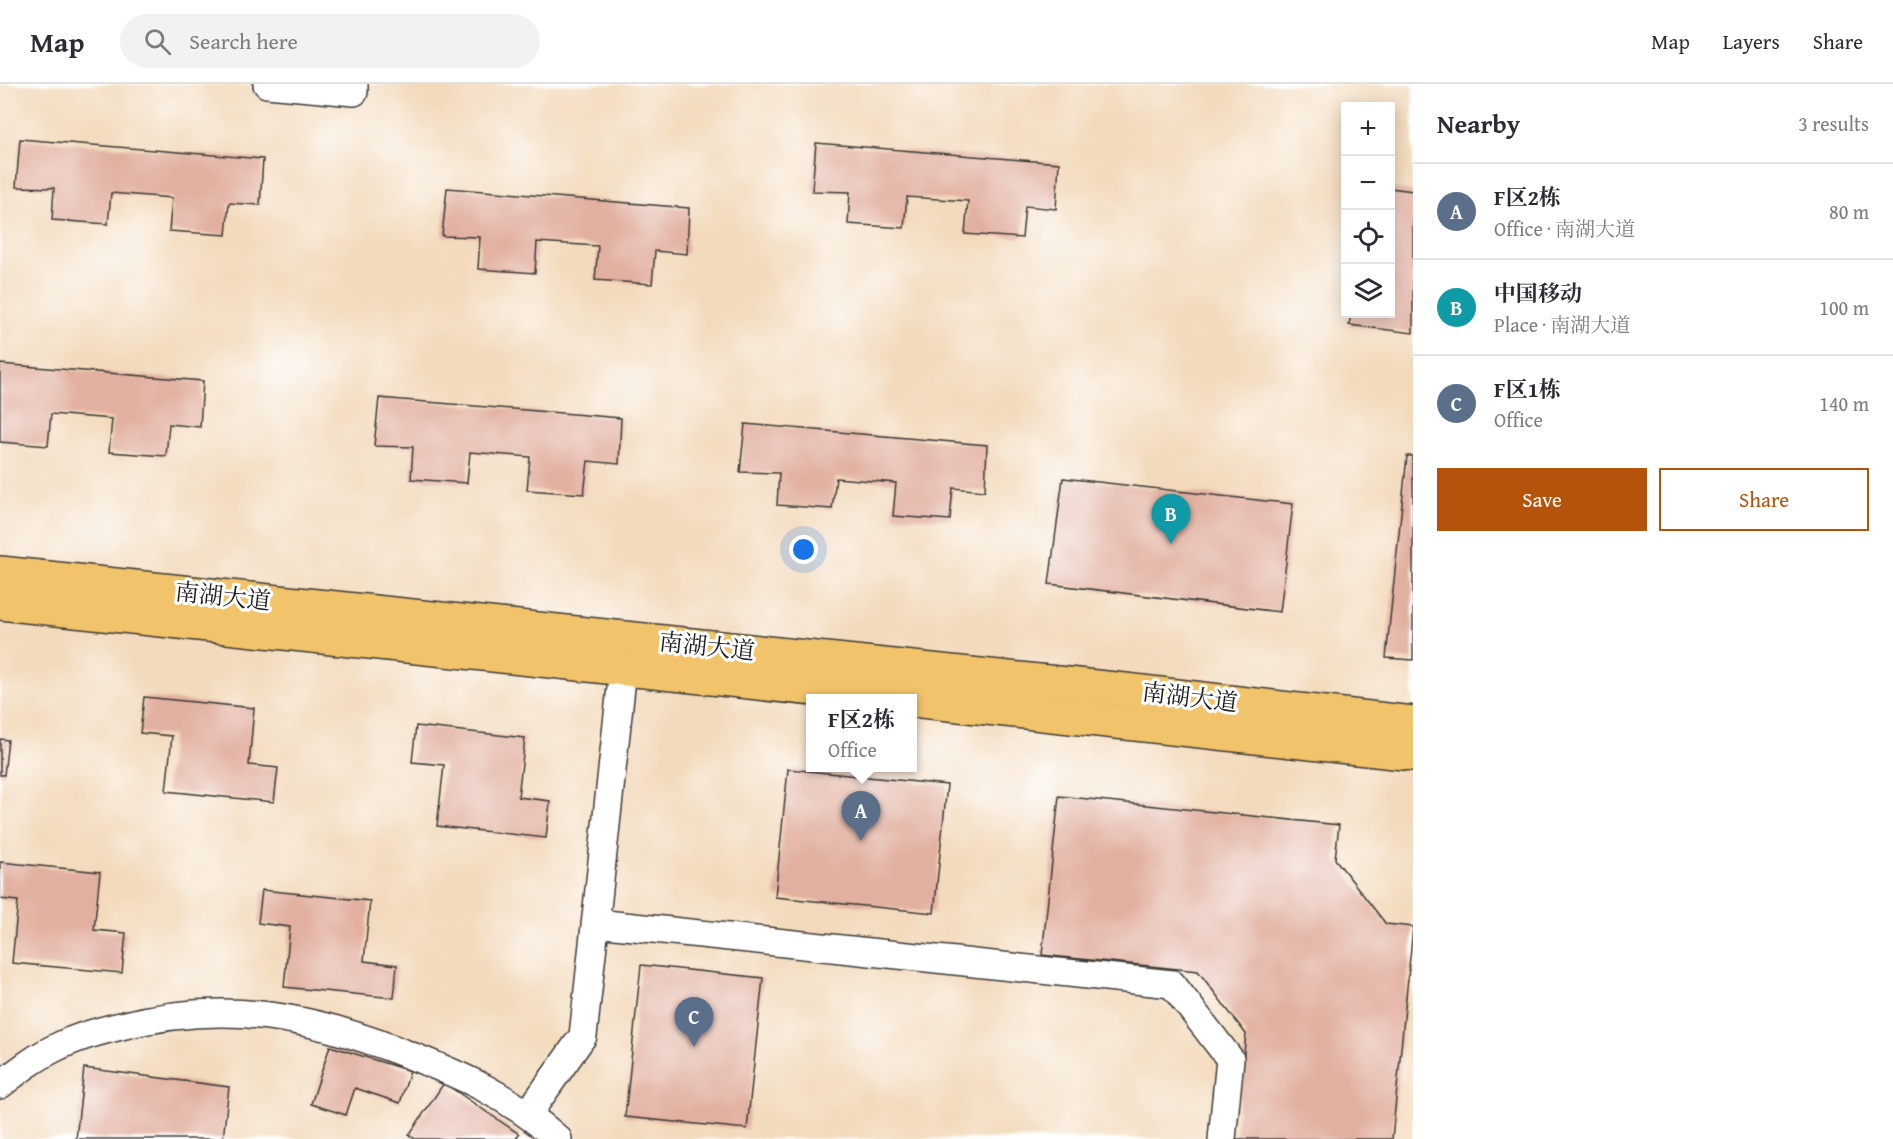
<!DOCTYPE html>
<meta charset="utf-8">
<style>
:root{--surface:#fff;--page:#f2f2f3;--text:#2b2b33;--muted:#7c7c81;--line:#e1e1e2;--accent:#b45309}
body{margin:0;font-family:"Gentium Book Plus","Noto Serif SC",serif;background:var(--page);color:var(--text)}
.controls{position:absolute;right:18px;top:18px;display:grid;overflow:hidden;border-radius:0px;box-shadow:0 3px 15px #0003}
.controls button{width:54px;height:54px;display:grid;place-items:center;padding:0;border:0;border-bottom:2px solid var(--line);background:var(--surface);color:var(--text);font:30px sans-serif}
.you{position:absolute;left:804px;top:466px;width:21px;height:21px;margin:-15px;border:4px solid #fff;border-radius:50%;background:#1a73e8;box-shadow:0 0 0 9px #1a73e833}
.badge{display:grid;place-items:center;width:39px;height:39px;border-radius:50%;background:var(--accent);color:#fff;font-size:20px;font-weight:700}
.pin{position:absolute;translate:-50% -50px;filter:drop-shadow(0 2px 3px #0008)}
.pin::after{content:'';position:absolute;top:32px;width:21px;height:18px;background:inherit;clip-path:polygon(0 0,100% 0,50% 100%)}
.popup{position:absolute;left:806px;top:610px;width:111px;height:78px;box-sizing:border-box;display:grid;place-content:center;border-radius:0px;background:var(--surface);filter:drop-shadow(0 2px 4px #0005);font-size:20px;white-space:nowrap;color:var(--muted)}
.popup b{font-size:22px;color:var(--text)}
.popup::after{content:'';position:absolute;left:50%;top:100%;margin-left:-12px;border:12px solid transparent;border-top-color:var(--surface)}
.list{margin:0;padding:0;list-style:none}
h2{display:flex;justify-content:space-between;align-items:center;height:78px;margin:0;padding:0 24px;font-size:26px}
h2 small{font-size:20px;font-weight:400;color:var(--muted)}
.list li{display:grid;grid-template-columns:39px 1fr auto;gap:18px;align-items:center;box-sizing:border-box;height:96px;padding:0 24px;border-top:2px solid var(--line)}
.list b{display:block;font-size:22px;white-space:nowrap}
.list p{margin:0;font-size:20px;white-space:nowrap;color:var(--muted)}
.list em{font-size:20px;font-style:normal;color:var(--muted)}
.actions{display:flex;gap:12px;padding:18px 24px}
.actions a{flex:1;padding:14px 0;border:2px solid var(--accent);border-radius:0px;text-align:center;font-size:21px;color:var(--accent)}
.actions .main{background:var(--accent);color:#fff}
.icon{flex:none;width:33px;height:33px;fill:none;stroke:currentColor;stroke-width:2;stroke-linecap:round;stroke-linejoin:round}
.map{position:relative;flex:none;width:1413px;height:1055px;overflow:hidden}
header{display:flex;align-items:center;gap:36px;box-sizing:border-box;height:84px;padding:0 30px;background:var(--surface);border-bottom:2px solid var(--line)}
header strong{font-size:28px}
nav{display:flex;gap:33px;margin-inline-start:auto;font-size:21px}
.search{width:420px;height:54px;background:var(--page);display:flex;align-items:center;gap:15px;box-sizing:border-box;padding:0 21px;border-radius:33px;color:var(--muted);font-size:22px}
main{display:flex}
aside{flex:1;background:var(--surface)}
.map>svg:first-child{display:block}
</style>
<header>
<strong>Map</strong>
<div class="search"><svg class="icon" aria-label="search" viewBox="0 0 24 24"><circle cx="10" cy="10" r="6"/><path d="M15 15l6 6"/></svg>Search here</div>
<nav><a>Map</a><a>Layers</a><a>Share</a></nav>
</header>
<main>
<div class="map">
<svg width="1413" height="1055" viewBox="0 0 1413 1055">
<rect width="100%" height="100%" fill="#fff"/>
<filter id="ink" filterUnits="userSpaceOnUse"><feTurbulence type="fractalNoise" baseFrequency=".0167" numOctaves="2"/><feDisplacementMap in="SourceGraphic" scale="12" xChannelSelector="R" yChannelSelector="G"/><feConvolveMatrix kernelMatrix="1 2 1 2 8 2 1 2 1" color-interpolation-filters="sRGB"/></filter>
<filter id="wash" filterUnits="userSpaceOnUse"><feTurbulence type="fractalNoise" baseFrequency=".008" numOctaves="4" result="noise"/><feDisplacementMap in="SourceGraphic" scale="24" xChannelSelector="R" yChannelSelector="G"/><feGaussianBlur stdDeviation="1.35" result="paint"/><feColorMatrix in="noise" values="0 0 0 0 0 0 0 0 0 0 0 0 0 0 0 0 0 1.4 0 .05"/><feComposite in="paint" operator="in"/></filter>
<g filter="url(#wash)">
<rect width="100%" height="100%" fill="#f3dabc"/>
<g id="blocks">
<!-- building -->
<g fill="#e2b0a0">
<polygon points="20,55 263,75 260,121 229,119 226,151 169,147 172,114 111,109 108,140 52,136 54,104 16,103"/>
<polygon points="816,59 1059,79 1056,125 1025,122 1022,154 965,150 968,117 907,113 904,144 848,140 850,108 812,107"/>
<polygon points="447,104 689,124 687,170 655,167 652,200 595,196 598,162 537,158 535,189 478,185 480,153 442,152"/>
<polygon points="1390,104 1413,107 1413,249 1349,241 1351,230 1390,230"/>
<polygon points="0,280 203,297 200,343 169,340 166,372 109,368 112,335 51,330 48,362 0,358"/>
<polygon points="379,314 621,334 619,380 588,377 584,410 527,406 530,373 470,368 467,399 411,395 413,363 374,362"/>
<polygon points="745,340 987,361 985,407 953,404 950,436 893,432 896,399 836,394 832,425 777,421 779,389 740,388"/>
<polygon points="1407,372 1413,372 1413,576 1386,574"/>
<polygon points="1063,394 1293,420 1280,528 1049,500"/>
<polygon points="144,613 254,624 249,681 278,684 274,718 166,707 172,652 140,649"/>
<polygon points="416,642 525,654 518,713 550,717 546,754 437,742 444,681 412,678"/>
<polygon points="0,655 8,656 4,691 0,691"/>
<polygon points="788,685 947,701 934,829 775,813"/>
<polygon points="1059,712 1339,741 1335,775 1386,840 1413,843 1392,1055 1235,1055 1246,950 1198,887 1042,871"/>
<polygon points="0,778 100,788 94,846 126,849 122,889 12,879 18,817 0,815"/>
<polygon points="262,806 370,817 364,877 397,881 394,914 284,903 290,843 258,839"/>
<polygon points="641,881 763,894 747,1045 625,1033"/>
<polygon points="330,962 410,987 400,1019 355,1004 346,1031 311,1020"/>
<polygon points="84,984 229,1003 223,1055 76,1055"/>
<polygon points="444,999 519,1050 516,1055 415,1055 409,1051"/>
</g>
</g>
</g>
<g filter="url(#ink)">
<use href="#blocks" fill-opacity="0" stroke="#3c3834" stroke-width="1.5"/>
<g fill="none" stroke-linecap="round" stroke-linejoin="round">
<!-- minor casing -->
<g stroke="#3c3834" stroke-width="30">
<g id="minor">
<polyline points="267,0 354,8 354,0"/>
<polyline points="596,839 1172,900 1230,975 1222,1055"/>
<path d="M 0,1001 C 18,987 36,973 57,963 C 77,953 99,947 121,942 C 223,916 308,931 404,969 C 466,993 507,1011 558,1055"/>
<polyline points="528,1030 583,952 623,585"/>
</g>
</g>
<!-- major casing -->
<g stroke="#3c3834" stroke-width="36">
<g id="major">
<polyline points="0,489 1125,606 1413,639"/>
<polyline points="0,519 899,614"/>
<polyline points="912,616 1413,670"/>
</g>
</g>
<!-- minor -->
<use href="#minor" stroke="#fff" stroke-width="27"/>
<!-- major -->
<use href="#major" stroke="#f1c36a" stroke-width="33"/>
</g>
</g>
<g text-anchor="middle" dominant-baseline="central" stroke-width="6" stroke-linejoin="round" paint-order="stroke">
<!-- street labels -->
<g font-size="24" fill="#1c1c1c" stroke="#fff">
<text transform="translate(223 512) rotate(6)">南湖大道</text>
<text transform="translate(707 562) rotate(6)">南湖大道</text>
<text transform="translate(1190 613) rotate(7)">南湖大道</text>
</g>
</g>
</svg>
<div class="controls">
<button>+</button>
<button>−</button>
<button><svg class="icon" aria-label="locate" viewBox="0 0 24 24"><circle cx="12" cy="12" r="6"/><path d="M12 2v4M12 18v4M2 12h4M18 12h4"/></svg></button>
<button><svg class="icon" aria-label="layers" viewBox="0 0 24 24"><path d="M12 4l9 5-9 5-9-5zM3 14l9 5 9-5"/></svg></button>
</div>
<div class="you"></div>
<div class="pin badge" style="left:861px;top:757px;background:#5c6f8a">A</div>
<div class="popup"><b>F区2栋</b>Office</div>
<div class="pin badge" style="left:1171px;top:460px;background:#0f9aa8">B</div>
<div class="pin badge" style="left:694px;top:963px;background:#5c6f8a">C</div>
</div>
<aside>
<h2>Nearby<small>3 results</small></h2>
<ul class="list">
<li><span class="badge" style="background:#5c6f8a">A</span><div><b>F区2栋</b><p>Office · 南湖大道</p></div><em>80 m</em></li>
<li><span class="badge" style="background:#0f9aa8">B</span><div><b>中国移动</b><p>Place · 南湖大道</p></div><em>100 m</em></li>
<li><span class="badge" style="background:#5c6f8a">C</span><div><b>F区1栋</b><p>Office</p></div><em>140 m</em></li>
</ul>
<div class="actions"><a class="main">Save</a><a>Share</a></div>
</aside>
</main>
